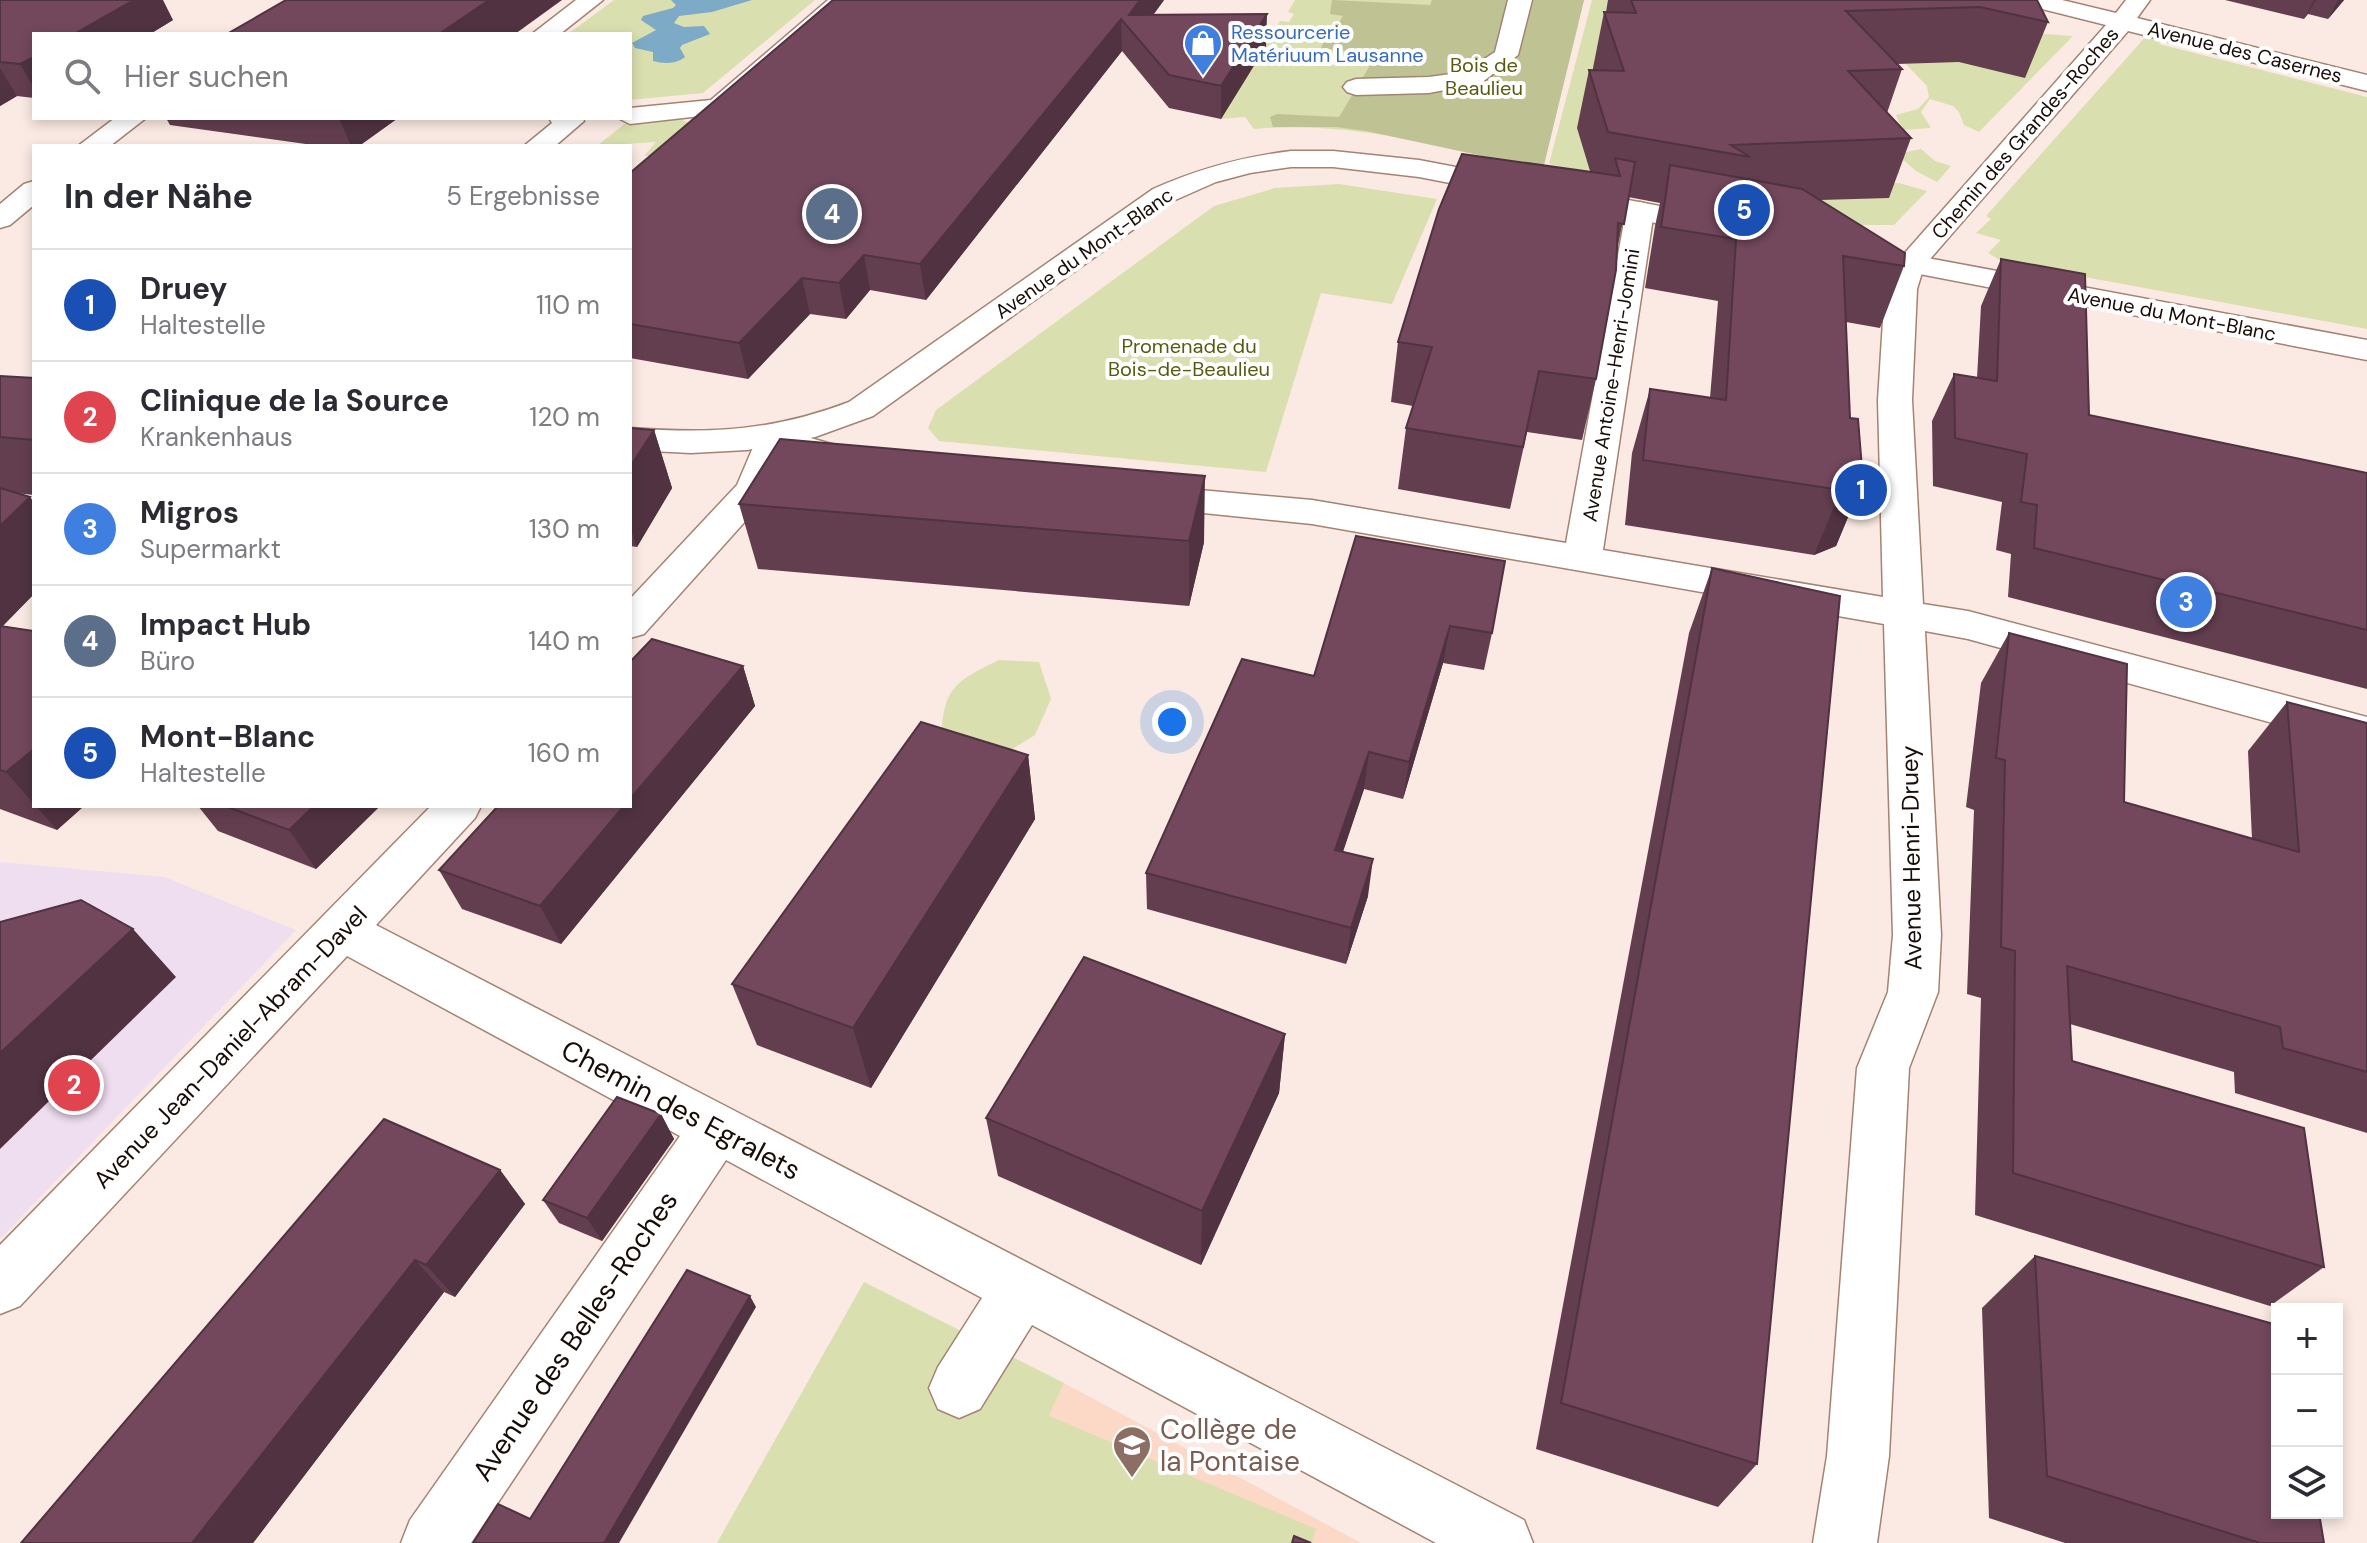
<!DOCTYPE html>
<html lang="de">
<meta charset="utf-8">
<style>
:root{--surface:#fff;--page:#f7f7f7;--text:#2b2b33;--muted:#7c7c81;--line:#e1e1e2;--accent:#2563eb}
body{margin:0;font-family:"DM Sans",sans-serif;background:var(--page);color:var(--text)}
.controls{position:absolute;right:24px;bottom:24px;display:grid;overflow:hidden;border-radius:0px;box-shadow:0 4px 12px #0003}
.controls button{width:72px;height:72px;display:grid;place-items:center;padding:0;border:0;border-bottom:2px solid var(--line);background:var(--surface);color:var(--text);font:40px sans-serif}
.you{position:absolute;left:1172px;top:722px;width:28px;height:28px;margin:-20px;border:6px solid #fff;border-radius:50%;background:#1a73e8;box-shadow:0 0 0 12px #1a73e833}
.badge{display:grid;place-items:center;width:52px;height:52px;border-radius:50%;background:var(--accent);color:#fff;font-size:26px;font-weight:700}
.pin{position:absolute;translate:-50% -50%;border:4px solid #fff;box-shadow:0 2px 8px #0006}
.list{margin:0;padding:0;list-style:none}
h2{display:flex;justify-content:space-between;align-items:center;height:104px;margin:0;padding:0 32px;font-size:34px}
h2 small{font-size:26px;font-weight:400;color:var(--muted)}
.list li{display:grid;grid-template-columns:52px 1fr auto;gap:24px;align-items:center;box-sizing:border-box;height:112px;padding:0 32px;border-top:2px solid var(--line)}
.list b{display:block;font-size:30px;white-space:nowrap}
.list p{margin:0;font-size:26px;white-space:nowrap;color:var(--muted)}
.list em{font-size:26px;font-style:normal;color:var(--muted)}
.icon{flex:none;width:44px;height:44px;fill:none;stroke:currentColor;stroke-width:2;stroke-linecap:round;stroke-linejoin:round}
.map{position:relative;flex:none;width:2367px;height:1543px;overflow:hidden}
.search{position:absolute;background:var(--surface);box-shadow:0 4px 12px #0003;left:32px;top:32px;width:600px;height:88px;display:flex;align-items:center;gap:20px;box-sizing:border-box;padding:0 28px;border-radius:0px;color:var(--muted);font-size:30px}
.panel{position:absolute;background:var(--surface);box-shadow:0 4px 12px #0003;left:32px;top:144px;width:600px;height:664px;border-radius:0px}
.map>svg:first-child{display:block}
</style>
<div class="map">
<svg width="2367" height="1543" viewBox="0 0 2367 1543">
<rect width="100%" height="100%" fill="#faeae3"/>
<!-- built -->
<polygon fill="#fcd8c7" points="1064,1383 1361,1543 993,1543"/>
<!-- medical -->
<polygon fill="#eedef0" points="0,862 164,877 296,930 0,1239"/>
<!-- green -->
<g fill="#dadfaf">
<polygon points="614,0 815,0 703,93 630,100 630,34 568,34"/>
<path d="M 1295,0 L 1584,0 L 1543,169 C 1448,148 1352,120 1254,129 L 1245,117 L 1221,119 L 1280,21 L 1289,22 L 1294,14 L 1288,12 Z"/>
<polygon points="1592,0 1722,0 1593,68 1603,100 1897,167 1900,173 1876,184 1899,183 1927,191 1894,225 1861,225 1549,164"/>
<polygon points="2006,31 2073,36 1979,132 1964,125 1959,112 1953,106 1930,99 1921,112 1931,128 1902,130 1896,115 1918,109 1929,97 1927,86 1898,56"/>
<polygon points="2148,34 2164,38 2159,44 2367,97 2367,329 2003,262 1988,253 2001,240 1976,233 1991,219 1986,216"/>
<polygon points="677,118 695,125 659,156 644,156 656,142 597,146 627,122"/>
<polygon points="1921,149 1935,161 1951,166 1937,182 1916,171 1901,158 1901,153"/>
<polygon points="1339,184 1437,199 1392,304 1321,293 1266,472 939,441 928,428 936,410 1214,206 1275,188"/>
<path d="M 999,660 L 1039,662 L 1051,699 L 1035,735 L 1001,756 L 941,741 C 943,689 953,682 999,660 Z"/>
<polygon points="864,1282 1064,1383 1049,1416 1316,1529 1312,1543 717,1543"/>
</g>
<!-- forest -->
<polygon fill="#bfc394" points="1332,0 1430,5 1432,0 1584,0 1543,169 1366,131 1336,127 1273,127 1270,117 1277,114 1339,117 1369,67 1370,54 1321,48 1329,30 1334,30 1343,16 1330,14"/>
<!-- water -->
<path fill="#7daac7" d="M 671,0 L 752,0 L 712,12 L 679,16 L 674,23 L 684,27 L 704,26 L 710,34 L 682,45 L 680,48 L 685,57 C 676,64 665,64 653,61 L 653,52 L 635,48 L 632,43 L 656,30 L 641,20 L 643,16 L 673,8 L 676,5 Z"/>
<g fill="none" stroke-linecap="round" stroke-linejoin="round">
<!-- minor casing -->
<g stroke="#a58373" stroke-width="3">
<g id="minor">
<polygon points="576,0 603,0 560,34 532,34"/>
<polygon points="828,0 854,0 727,113 630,124 618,118 630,118 630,108 711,100"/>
<polygon points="1508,0 1532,0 1518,55 1481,83 1429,93 1356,95 1347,92 1343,87 1347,82 1356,79 1429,77 1465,72 1495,52"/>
<polygon points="2022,0 2062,0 2116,13 2126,0 2150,0 2137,18 2367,75 2367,91 2128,31 1924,266 1917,289 1912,400 1923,604 1968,611 2367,717 2367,749 1968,639 1925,631 1941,935 1938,992 1909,1068 1889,1456 1877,1543 1813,1543 1827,1456 1857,1068 1888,992 1893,935 1884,624 1312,524 1144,507 1131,504 1126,496 1131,488 1144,485 1312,500 1566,543 1626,211 1630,205 1640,202 1650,205 1654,211 1603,550 1883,597 1878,400 1885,289 1895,264 2106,25 2026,5"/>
<polygon points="115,118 146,118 110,146 78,146"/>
<polygon points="549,118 582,118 584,121 555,146 524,146 552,123"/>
<polygon points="34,181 34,205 10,225 0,228 0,204 24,184"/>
<polygon points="772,427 835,445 840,453 835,461 822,464 784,453 767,497 644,634 630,638 630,599 737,485 760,431"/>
<polygon points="431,806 481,806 475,818 376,925 1524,1520 1533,1543 1436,1543 1032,1325 980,1409 959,1418 938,1409 929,1388 938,1367 982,1298 726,1160 471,1543 401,1543 410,1520 680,1136 347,956 20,1306 0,1314 0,1245"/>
</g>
</g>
<!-- major casing -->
<g stroke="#a58373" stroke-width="3">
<g id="major">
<path d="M 1291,151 L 1333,151 L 1419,160 L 1717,217 L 1727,220 L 1732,226 L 1727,232 L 1717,235 L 1419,177 L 1333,167 L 1291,167 L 1250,173 L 1216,182 L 1173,201 L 873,416 L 815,437 L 747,450 L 691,453 L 630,450 L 630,428 C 710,434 773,431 849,402 L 1153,189 C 1198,169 1241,157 1291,151 Z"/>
<polygon points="1847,243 2367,340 2367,360 1836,258 1832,252 1836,246"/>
</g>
</g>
<!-- minor -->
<use href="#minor" fill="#fff" fill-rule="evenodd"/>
<!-- major -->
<use href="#major" fill="#fff" fill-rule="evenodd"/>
</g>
<!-- wall -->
<g fill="#633e4f">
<polygon points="0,0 173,20 150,34 34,34 34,98 17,96 0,106"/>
<polygon points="1164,0 1153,15 1266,46 1221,119 1169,108 1122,51 926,300 870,290 846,319 810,314 748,379 630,358 630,173"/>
<polygon points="1608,0 2037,0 2048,22 2025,78 1959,62 1897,64 1902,69 1887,113 1911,138 1889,198 1820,200 1904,266 1880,328 1846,322 1850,418 1863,481 1836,546 1814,555 1625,525 1632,453 1650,389 1710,398 1718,301 1645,288 1655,226 1660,203 1628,197 1616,255 1596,379 1582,440 1527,432 1510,509 1398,489 1406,428 1413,406 1391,402 1398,342 1590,171 1577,128 1589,70 1593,71 1593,68 1604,12 1606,12"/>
<polygon points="2225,0 2344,0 2328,19 2308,14 2304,19"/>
<polygon points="166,118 398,118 359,146 320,146 170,125"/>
<polygon points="2001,259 2089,415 2367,473 2367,689 2008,597 2011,554 1996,550 2002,502 1933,486 1932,421 1954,374 1977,378 1981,306"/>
<polygon points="0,376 34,378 34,495 15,493 30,497 34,503 34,594 2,626 34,631 34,806 84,806 57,830 0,809"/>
<polygon points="630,428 654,430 672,488 637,547 630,546"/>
<polygon points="739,504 1204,542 1189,606 758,569"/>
<polygon points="1356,536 1492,633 1484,670 1443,663 1403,799 1364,789 1343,852 1368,896 1346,964 1147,909 1146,873 1314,676"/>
<polygon points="1712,568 1757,1464 1718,1507 1536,1449 1689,633"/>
<polygon points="2009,633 2124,802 2252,839 2248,751 2287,702 2367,723 2367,1133 2235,1093 2234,1072 2070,1024 2072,1061 2324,1267 2270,1306 1975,1215 1981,998 1967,994 1974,810 1966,807 1981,683"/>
<polygon points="743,666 755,706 561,944 462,909 439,870"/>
<polygon points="1028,755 1035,819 871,1088 757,1045 732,984"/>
<polygon points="198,806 380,806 316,869 218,831"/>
<polygon points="1285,1034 1279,1093 1201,1265 998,1176 986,1118"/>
<polygon points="661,1114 674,1139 602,1241 559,1223 543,1200"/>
<polygon points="500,1170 525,1204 455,1297 444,1292 253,1543 21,1543"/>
<polygon points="2035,1256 2324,1543 2065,1543 1989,1518 1982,1308"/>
</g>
<!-- shaded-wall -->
<g fill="#503240">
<polygon points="134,0 163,0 173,20 150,34 74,34"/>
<polygon points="489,0 562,0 515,34 439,34"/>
<polygon points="1140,0 1164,0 1137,37 1129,15"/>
<polygon points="2314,0 2316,0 2304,19"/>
<polygon points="2338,0 2344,0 2328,19"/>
<polygon points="1267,14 1266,46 1221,119 1221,86"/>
<polygon points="1121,19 1122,51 926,300 920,264"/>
<polygon points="34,57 34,88 20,64"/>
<polygon points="0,68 17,96 0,106"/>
<polygon points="339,118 398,118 359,146 351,146"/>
<polygon points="864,255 870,290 846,319 839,283"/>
<polygon points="802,278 810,314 748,379 739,343"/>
<polygon points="654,430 672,488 637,547 630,527 630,467"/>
<polygon points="1205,476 1204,542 1189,606 1189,541"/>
<polygon points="1863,481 1836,546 1814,555 1841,490"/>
<polygon points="30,497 34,503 34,594 0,629 0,526"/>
<polygon points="1450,626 1443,663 1403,799 1409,762"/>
<polygon points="743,666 755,706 561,944 540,906 624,806 630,806 630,799"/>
<polygon points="34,749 34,804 6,772"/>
<polygon points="1369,752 1364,789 1331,886 1335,850"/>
<polygon points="1028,755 1035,819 871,1088 853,1028"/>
<polygon points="36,806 84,806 57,830"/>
<polygon points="314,806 380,806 316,869 289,830"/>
<polygon points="1373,859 1368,896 1346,964 1351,928"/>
<polygon points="133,929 176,977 0,1149 0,1053"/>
<polygon points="1285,1034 1279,1093 1201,1265 1202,1211"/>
<polygon points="661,1114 674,1139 602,1241 587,1218"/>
<polygon points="500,1170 525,1204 455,1297 426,1265"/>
<polygon points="415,1260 444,1292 253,1543 192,1543"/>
<polygon points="750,1296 756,1307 619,1543 604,1543"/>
</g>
<!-- building -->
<g fill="#73485c" stroke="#503240" stroke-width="2">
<polygon points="0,0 134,0 74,34 34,34 34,57 20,64 0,62"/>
<polygon points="286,0 489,0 439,34 227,34"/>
<polygon points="833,0 1140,0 1129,15 1267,14 1221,86 1169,75 1121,19 920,264 864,255 839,283 802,278 739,343 630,324 630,173"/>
<polygon points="1631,0 2037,0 2048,22 1980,7 1846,11 1902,69 1848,71 1911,138 1731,145 1750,157 1608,132 1589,70 1624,71 1604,12 1636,13"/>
<polygon points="1462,154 1620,176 1615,158 1635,162 1624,224 1618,223 1616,270 1596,379 1539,371 1523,447 1406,428 1432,347 1398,342 1439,209"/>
<polygon points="1670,165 1802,189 1905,253 1904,266 1843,256 1850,418 1858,419 1863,481 1841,490 1643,460 1650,389 1726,400 1736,239 1661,227"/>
<polygon points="2001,259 2085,274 2089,415 2367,473 2367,630 2034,548 2037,505 2021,502 2027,454 1955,438 1954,374 1997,381"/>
<polygon points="0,376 34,378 34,440 0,437"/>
<polygon points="630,428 654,430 630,467"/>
<polygon points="780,439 1205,476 1189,541 739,504"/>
<polygon points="0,488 30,497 0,526"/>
<polygon points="1356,536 1505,561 1492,633 1450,626 1409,762 1369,752 1335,850 1373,859 1351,928 1146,873 1242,659 1314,676"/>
<polygon points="1712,568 1840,596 1757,1464 1561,1403"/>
<polygon points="0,626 34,631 34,749 6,772 0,770"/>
<polygon points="2009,633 2127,664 2124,802 2299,852 2287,702 2367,723 2367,1072 2283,1048 2280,1027 2067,966 2072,1061 2304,1128 2324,1267 2013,1173 2015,951 2001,947 2005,760 1996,758"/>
<polygon points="652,639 743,666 630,799 630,662"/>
<polygon points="921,722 1028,755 853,1028 732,984"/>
<polygon points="225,806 314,806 289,830"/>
<polygon points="498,806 624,806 540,906 439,870"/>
<polygon points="81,900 133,929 0,1053 0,922"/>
<polygon points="1084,957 1285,1034 1202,1211 986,1118"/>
<polygon points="617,1097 661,1114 587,1218 543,1200"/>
<polygon points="384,1119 500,1170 426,1265 415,1260 192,1543 21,1543"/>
<polygon points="2035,1256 2277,1325 2277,1513 2319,1513 2324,1543 2260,1543 2047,1476"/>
<polygon points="687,1270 750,1296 604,1543 473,1543 498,1504 530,1519"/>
<polygon points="1294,1536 1311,1543 1292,1543"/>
</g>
<!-- icons -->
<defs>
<g id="shop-pin" transform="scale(2)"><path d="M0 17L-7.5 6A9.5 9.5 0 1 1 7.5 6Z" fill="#3f7fe0" stroke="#fff"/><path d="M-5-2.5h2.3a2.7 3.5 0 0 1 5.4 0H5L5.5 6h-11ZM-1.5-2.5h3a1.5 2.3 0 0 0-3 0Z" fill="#fff"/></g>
<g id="school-pin" transform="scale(2)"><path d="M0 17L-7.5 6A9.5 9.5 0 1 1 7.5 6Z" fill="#8d6e63" stroke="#fff"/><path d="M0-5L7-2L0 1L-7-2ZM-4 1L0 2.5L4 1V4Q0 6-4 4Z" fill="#fff"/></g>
</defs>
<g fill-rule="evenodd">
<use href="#shop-pin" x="1203" y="43"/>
<use href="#school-pin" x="1132" y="1445"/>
</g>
<g text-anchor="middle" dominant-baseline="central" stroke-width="8" stroke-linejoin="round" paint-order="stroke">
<!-- far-shop labels -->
<g font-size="20" fill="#366cbe" stroke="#fff" text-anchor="start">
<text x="1231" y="32">Ressourcerie<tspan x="1231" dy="23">Matériuum Lausanne</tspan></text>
</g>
<!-- far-street labels -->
<g font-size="20" fill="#180c07" stroke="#fff">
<text transform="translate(2245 52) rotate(14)">Avenue des Casernes</text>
<text transform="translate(2025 133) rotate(-49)">Chemin des Grandes-Roches</text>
<text transform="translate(1084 253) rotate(-35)">Avenue du Mont-Blanc</text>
<text transform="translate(2172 314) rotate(11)">Avenue du Mont-Blanc</text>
<text transform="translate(1611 385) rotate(-81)">Avenue Antoine-Henri-Jomini</text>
</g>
<!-- far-park labels -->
<g font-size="20" fill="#585b0f" stroke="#fff">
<text x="1484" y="65">Bois de<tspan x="1484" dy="23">Beaulieu</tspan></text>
<text x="1189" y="346">Promenade du<tspan x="1189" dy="23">Bois-de-Beaulieu</tspan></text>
</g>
<!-- street labels -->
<g font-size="24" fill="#180c07" stroke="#fff">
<text transform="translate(1911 858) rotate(-91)">Avenue Henri-Druey</text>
<text transform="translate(230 1047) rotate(-46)">Avenue Jean-Daniel-Abram-Davel</text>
</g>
<!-- near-street labels -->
<g font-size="28" fill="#180c07" stroke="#fff">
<text transform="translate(681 1110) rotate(28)">Chemin des Egralets</text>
<text transform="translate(575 1336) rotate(-56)">Avenue des Belles-Roches</text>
</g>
<!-- near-education labels -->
<g font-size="28" fill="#785e54" stroke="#fff" text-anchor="start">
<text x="1160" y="1429">Collège de<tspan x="1160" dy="32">la Pontaise</tspan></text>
</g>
</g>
</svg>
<div class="controls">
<button>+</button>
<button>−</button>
<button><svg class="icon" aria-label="layers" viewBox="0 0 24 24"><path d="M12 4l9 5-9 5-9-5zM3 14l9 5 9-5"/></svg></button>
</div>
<div class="you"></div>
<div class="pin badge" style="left:1861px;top:490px;background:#1a4fb4">1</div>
<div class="pin badge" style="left:74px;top:1085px;background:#e0444e">2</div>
<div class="pin badge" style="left:2186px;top:602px;background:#3f7fe0">3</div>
<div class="pin badge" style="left:832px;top:214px;background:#5c6f8a">4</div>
<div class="pin badge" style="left:1744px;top:210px;background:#1a4fb4">5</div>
<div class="search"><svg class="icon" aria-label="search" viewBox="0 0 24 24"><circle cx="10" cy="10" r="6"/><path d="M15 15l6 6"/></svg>Hier suchen</div>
<section class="panel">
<h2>In der Nähe<small>5 Ergebnisse</small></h2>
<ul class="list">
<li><span class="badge" style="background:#1a4fb4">1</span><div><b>Druey</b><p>Haltestelle</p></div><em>110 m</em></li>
<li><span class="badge" style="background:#e0444e">2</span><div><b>Clinique de la Source</b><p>Krankenhaus</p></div><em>120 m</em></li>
<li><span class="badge" style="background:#3f7fe0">3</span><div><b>Migros</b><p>Supermarkt</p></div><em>130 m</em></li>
<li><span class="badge" style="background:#5c6f8a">4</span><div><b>Impact Hub</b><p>Büro</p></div><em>140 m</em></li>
<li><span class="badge" style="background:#1a4fb4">5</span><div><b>Mont-Blanc</b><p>Haltestelle</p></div><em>160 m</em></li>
</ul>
</section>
</div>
